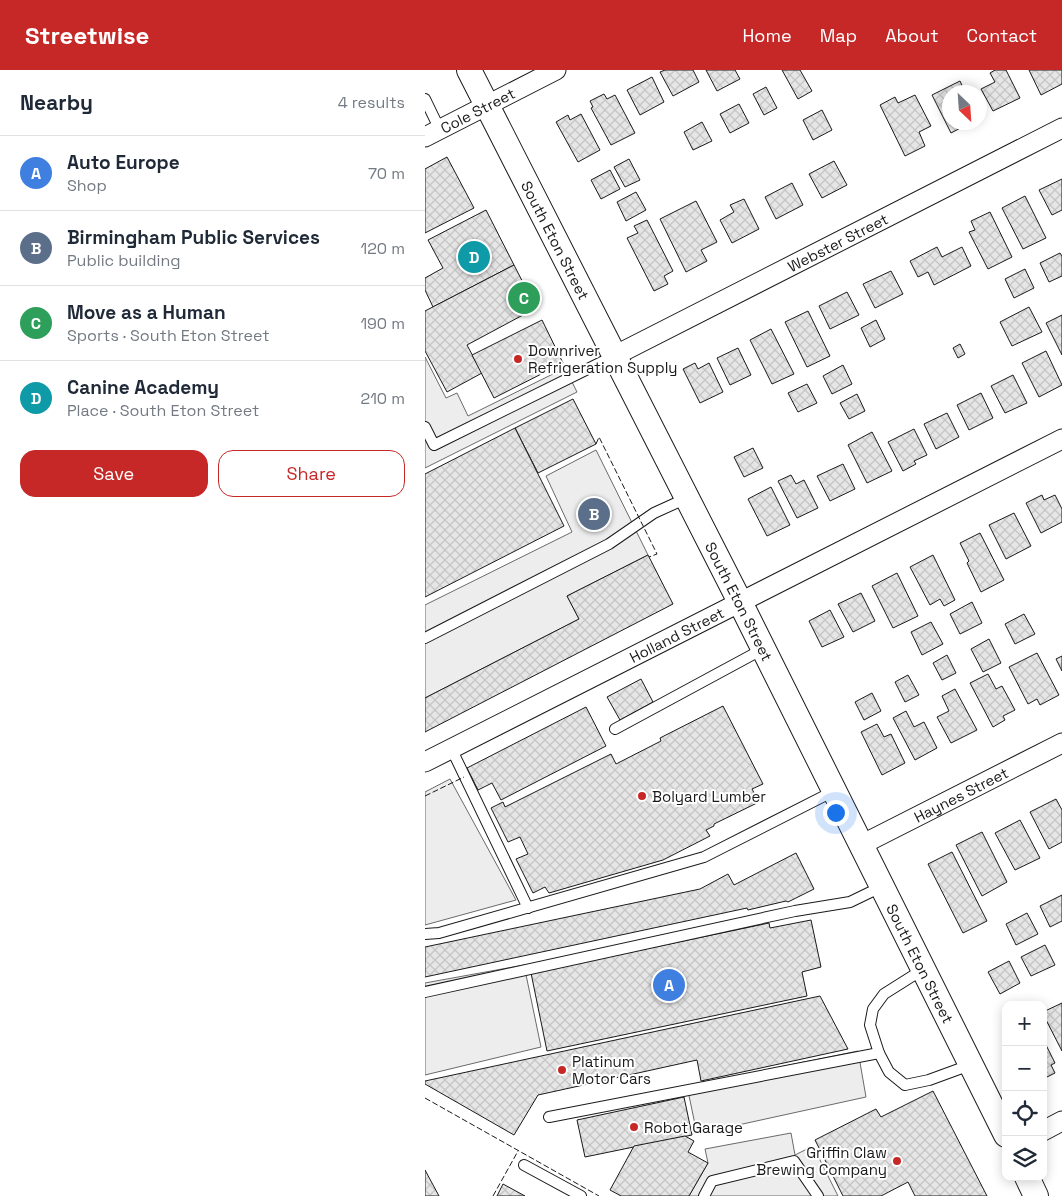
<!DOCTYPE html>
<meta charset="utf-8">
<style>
:root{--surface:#fff;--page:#f2f2f3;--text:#1f2937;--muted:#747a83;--line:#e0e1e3;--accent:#c62828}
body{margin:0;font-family:"Space Grotesk",sans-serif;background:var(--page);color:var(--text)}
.controls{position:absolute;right:15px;bottom:15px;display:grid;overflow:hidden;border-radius:10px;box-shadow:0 2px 12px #0003}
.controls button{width:45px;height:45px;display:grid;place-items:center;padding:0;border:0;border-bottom:1px solid var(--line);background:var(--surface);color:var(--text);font:25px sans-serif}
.compass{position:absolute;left:517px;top:15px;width:45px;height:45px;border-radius:50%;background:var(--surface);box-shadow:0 2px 12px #0003;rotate:155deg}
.you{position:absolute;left:410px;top:742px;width:18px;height:18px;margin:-12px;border:4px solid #fff;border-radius:50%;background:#1a73e8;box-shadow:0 0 0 8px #1a73e833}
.badge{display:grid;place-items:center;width:32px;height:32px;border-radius:50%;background:var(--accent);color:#fff;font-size:16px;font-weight:700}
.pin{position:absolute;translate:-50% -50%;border:2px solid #fff;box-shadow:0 1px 5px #0006}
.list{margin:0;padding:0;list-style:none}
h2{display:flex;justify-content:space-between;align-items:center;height:65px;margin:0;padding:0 20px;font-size:21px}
h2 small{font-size:16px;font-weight:400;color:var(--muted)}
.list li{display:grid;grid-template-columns:32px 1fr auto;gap:15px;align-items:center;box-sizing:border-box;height:75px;padding:0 20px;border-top:1px solid var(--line)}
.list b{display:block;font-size:19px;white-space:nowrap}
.list p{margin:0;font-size:16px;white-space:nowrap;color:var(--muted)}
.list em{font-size:16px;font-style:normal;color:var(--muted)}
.actions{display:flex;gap:10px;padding:15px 20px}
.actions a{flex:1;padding:11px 0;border:1px solid var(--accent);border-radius:15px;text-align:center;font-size:18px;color:var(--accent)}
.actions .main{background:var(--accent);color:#fff}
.icon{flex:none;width:28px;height:28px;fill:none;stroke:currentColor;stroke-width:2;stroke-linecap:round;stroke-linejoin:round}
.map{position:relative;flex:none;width:637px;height:1126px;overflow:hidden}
header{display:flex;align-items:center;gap:30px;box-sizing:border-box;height:70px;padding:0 25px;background:var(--accent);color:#fff}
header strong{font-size:24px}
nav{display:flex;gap:28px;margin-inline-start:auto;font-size:18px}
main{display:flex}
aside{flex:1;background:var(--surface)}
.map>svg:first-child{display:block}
</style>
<header>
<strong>Streetwise</strong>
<nav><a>Home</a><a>Map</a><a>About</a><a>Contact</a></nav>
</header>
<main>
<aside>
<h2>Nearby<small>4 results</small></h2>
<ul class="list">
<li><span class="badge" style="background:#3f7fe0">A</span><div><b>Auto Europe</b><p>Shop</p></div><em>70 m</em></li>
<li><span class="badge" style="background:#5c6f8a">B</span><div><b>Birmingham Public Services</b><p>Public building</p></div><em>120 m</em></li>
<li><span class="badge" style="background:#2e9e5b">C</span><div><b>Move as a Human</b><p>Sports · South Eton Street</p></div><em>190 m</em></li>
<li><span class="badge" style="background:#0f9aa8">D</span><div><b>Canine Academy</b><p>Place · South Eton Street</p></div><em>210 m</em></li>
</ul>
<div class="actions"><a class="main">Save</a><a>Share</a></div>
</aside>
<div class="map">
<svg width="637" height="1126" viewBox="0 0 637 1126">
<defs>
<pattern id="building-cross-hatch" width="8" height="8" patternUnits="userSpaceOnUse" patternTransform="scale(1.25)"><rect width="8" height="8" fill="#e6e6e6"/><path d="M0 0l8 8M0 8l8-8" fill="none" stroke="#c5c5c5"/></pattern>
</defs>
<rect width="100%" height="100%" fill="#fff"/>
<!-- parking -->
<g fill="#ededed" stroke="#6a6a6a">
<polygon points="0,287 21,328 32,323 43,346 140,298 152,322 0,398"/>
<polygon points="171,380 223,485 142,526 154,549 0,628 0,535 147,462 121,406"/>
<polygon points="25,709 91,830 0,855 0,722"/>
<polygon points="99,895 116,977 0,1005 0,913"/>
<polygon points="433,981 441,1027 272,1064 262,1016"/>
<polygon points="366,1063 370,1085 388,1076 413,1126 264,1126 283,1093 280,1079"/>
</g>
<!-- building -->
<g fill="url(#building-cross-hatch)" stroke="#1a1a1a">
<polygon points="240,0 268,0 274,12 248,26 235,2"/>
<polygon points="281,0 310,0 315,9 292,21"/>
<polygon points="357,0 375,0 387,21 373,29"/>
<polygon points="570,0 581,0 595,28 568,41 556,19 570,12 565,3"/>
<polygon points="604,0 637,0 637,14 616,25"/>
<polygon points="227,7 239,32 215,45 202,20"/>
<polygon points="535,11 540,22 524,22 524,52 547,52 526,63 507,25"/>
<polygon points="341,17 352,38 339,45 328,24"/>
<polygon points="179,24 182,29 190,25 210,63 186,75 166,38 168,37 165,31"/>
<polygon points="490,25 506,56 494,62 500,76 480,86 455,35 470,27 473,33"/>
<polygon points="314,34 324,53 305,63 295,44"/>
<polygon points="397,40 407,60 388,70 378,50"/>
<polygon points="156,44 175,80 153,92 131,52 143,45 145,50"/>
<polygon points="277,52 287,71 268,80 259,62"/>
<polygon points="22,87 49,138 0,163 0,99"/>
<polygon points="204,89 215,110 200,117 189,97"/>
<polygon points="409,91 422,115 397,128 384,104"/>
<polygon points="185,100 195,119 176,129 166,110"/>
<polygon points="637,109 637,140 627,145 614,120"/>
<polygon points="367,113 378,135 351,149 340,127"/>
<polygon points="211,122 221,140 201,151 192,132"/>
<polygon points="600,126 621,168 598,179 577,138"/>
<polygon points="319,129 334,159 307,173 295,150 309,142 305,135"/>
<polygon points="271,131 292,172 276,180 282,191 261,202 235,149"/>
<polygon points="61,140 89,195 8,237 0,220 0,208 18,198 3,170"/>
<polygon points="565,142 587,187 563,199 544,162 550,160 546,151"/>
<polygon points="222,150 248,201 239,206 243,214 229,221 202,168 213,163 209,156"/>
<polygon points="512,177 517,187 537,177 546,196 509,215 503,202 493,207 485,191"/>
<polygon points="635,183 637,186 637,206 624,212 615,193"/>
<polygon points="89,195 111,238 42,275 57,303 22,322 0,281 0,241"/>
<polygon points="600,199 609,218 589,228 580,209"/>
<polygon points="466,201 478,224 450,238 438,214"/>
<polygon points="422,222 434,245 405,259 394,236"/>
<polygon points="604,237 617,262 587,276 575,252"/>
<polygon points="383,241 405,286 382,297 360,252"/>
<polygon points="637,245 637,285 621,253"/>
<polygon points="117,250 138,293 69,328 47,285"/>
<polygon points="451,250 460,269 445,277 436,258"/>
<polygon points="346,259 369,304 347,314 325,270"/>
<polygon points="535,274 540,284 533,288 528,278"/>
<polygon points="313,278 326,305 305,315 292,288"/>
<polygon points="621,281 637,315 614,327 597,293"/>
<polygon points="270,293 273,299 284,293 298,322 275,333 258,299"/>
<polygon points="418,295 427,314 407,324 398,306"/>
<polygon points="588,305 602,333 580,343 566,316"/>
<polygon points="382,314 392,333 373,342 363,323"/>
<polygon points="556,323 568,348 544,360 532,335"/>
<polygon points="432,324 440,341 424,349 415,333"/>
<polygon points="148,329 171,374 113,403 90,358"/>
<polygon points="522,343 534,367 511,379 499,354"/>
<polygon points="90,358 139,456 0,527 0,404"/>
<polygon points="489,359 502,385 489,391 491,394 478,401 463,372"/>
<polygon points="447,362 467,401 442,413 423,375"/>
<polygon points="328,378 338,398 319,407 309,387"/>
<polygon points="418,394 430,419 405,431 392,406"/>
<polygon points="366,405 371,414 379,410 393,438 372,448 353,411"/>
<polygon points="346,417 365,455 342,466 323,429"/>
<polygon points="617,425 619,430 630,425 637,439 637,452 616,463 601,433"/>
<polygon points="589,443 606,476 581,489 564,455"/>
<polygon points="555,463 579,510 556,522 542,493 544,491 535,473"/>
<polygon points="223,485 248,534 0,662 0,628 154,549 142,526"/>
<polygon points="508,485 530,530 519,536 515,529 505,535 485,497"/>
<polygon points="472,503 493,546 468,558 447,516"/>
<polygon points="436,523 450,551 428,562 413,534"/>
<polygon points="547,532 557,553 535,564 525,544"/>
<polygon points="405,540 419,567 397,577 384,551"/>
<polygon points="599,544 610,564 590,574 580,554"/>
<polygon points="506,552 518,574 497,585 486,562"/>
<polygon points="564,569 576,593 558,602 546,579"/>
<polygon points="612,583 634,625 615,635 612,629 603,634 584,597"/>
<polygon points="522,585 531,603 517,610 508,593"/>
<polygon points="637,586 637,601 631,589"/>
<polygon points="563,604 571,619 577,616 590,640 578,646 580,650 568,657 545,613"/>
<polygon points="483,605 494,625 480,632 470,612"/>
<polygon points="216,609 228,632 195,650 182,627"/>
<polygon points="530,619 552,660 526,673 512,647 524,641 517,626"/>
<polygon points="447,623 456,641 439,650 430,632"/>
<polygon points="298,636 338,714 327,719 334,732 289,754 289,756 281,760 285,766 238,790 124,823 120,817 108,823 91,789 103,784 95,767 83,772 66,738 78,732 80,737 186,684 191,694 236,671 235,668"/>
<polygon points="161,637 181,676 76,730 67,713 53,720 42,698"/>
<polygon points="481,641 489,657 499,652 512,678 490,690 468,648"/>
<polygon points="452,654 459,667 466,664 480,693 457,705 436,662"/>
<polygon points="631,729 637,740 637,772 624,779 605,742"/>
<polygon points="595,750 615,788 590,800 570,763"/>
<polygon points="557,762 582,812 557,826 531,775"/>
<polygon points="527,782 562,851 538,863 503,794"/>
<polygon points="371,783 389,819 363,832 361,831 323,840 322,838 0,907 0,877 275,819 303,804 309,815"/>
<polygon points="637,825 637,851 625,857 615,836"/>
<polygon points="602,843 613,864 591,875 581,854"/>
<polygon points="386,850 396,897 377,902 382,926 122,981 106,903 344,853 345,858"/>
<polygon points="620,875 630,895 606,906 596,887"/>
<polygon points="584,891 595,913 575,924 563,902"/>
<polygon points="395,926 423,979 276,1011 272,990 113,1025 89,1065 0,1014 0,1011"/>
<polygon points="637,933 637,981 618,944 618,942"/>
<polygon points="618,969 630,993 626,995 630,1003 618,1009"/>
<polygon points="508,1021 562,1126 490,1126 483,1112 456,1126 418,1126 390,1070 451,1039 456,1047"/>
<polygon points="259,1027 267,1065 160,1087 152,1050"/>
<polygon points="260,1066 269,1071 263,1082 283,1093 264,1126 196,1126 185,1120 209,1076"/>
<polygon points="0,1100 14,1126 0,1126"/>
<polygon points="78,1114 100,1126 72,1126"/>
</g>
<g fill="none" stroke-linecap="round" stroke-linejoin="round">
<!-- service casing -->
<g stroke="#1a1a1a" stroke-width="12">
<g id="service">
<polyline points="0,29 15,60"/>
<polyline points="0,357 9,375 189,286"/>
<polyline points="0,568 184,474 229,443 262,428"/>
<polyline points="190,659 338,579"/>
<polyline points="26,678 103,838"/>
<polyline points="0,864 14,863 279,787 409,721"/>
<polyline points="497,900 459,924 448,939 445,955 454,983 464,1002 480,1015 504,1010 545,995"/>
<polyline points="0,922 370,841 425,832 456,817"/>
<polyline points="124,1047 454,983"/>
<polyline points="99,1095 156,1126"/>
<polyline points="279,1126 287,1111 369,1091 393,1126"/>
</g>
</g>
<!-- minor casing -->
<g stroke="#1a1a1a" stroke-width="21">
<g id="minor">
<path id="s1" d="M 0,67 L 131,0"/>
<path id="s2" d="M 189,286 L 637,58"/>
<path id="s3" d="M 0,692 L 637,369"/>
<path id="s4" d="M 436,775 L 637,673"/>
<polyline points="618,1061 637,1051"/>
</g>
</g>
<!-- tertiary casing -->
<g stroke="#1a1a1a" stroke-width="26">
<g id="tertiary">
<path id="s5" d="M 44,0 L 315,532 L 581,1065"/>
<polyline points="602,1107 611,1126"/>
</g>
</g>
<!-- service -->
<use href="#service" stroke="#fff" stroke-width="10"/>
<!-- minor -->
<use href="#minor" stroke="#fff" stroke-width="19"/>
<!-- tertiary -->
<use href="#tertiary" stroke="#fff" stroke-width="24"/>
<!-- fence -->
<g stroke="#1a1a1a" stroke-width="1" stroke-dasharray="6 2.5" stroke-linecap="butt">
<polyline points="171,374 174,367 232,484 224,487"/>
<polyline points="0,726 39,707"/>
<polyline points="0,1028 174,1126"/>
<polyline points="68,1126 93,1081"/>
</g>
</g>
<!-- markers -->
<g fill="#c62828" stroke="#fff" stroke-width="2">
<circle cx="93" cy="289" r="5"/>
<circle cx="217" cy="726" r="5"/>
<circle cx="137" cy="1000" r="5"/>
<circle cx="209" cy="1057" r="5"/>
<circle cx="472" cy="1091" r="5"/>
</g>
<g text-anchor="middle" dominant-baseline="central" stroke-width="4" stroke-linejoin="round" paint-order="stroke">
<!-- street labels -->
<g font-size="15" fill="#1a1a1a" stroke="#fff">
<text stroke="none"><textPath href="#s1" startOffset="59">Cole Street</textPath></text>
<text stroke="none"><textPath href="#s5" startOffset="191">South Eton Street</textPath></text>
<text stroke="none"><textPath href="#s2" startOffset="251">Webster Street</textPath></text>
<text stroke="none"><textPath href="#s5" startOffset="596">South Eton Street</textPath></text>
<text stroke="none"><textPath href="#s3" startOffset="282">Holland Street</textPath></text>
<text stroke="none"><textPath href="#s4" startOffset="112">Haynes Street</textPath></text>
<text stroke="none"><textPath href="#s5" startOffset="1001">South Eton Street</textPath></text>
</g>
<!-- poi labels -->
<g font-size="15" fill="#1a1a1a" stroke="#fff" text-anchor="start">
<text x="103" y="280">Downriver<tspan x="103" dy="17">Refrigeration Supply</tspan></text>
<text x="227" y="726">Bolyard Lumber</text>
<text x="147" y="991">Platinum<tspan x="147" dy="17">Motor Cars</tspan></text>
<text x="219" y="1057">Robot Garage</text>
<text x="462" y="1082" text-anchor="end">Griffin Claw<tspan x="462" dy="17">Brewing Company</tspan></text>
</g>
</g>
</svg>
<div class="controls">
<button>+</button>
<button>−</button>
<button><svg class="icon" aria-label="locate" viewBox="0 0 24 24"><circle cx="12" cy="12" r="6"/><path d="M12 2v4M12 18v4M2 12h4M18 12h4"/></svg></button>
<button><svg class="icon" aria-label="layers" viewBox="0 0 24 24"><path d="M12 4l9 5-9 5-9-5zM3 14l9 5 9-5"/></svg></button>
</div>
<svg class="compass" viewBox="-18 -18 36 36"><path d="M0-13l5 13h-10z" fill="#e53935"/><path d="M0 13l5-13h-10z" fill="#747a83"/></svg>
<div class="you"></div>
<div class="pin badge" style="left:244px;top:915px;background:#3f7fe0">A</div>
<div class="pin badge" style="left:169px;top:444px;background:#5c6f8a">B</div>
<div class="pin badge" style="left:99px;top:228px;background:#2e9e5b">C</div>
<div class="pin badge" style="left:49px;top:187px;background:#0f9aa8">D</div>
</div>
</main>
